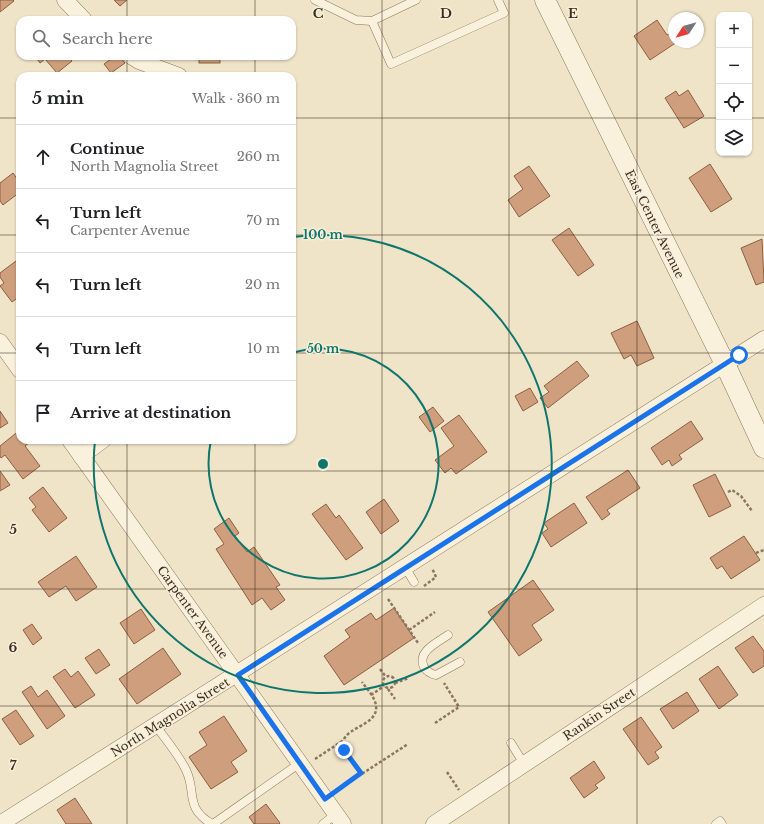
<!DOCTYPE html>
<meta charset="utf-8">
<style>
:root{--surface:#fff;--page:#f6f6f6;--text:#202124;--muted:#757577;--line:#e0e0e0}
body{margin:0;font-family:"Libre Baskerville",serif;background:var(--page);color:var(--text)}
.controls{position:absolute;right:12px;top:12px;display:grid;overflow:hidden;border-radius:8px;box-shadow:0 1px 3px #0004}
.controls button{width:36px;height:36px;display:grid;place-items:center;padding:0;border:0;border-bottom:1px solid var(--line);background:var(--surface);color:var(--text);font:20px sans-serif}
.compass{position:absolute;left:668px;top:12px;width:36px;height:36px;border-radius:50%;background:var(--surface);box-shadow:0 1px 3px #0004;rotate:234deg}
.stop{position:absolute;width:12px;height:12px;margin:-9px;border:3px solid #1a73e8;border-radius:50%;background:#fff}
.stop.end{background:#1a73e8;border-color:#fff;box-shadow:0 1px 4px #0008}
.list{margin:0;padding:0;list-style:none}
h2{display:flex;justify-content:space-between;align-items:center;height:52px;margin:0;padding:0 16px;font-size:17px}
h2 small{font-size:13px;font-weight:400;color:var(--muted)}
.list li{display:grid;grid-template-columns:26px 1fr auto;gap:12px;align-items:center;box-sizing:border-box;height:64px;padding:0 16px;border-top:1px solid var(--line)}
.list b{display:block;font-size:15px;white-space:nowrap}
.list p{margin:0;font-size:13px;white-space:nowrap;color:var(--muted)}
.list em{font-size:13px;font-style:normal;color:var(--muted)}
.icon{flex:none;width:22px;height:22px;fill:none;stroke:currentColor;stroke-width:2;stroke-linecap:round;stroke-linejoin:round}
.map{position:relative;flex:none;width:764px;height:824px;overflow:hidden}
.search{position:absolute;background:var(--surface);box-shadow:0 1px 3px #0004;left:16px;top:16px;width:280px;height:44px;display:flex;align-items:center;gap:10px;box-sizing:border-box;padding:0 14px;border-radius:12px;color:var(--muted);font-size:15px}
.panel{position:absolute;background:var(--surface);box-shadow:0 1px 3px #0004;left:16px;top:72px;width:280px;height:372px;border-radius:12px}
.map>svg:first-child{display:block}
</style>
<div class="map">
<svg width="764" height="824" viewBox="0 0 764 824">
<rect width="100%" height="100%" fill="#f0e4c8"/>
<!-- building -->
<g fill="#cf9f7d" stroke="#8d5f41">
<polygon points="0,0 13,0 14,1 0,12"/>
<polygon points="114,0 127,0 120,6"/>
<polygon points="657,20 667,35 674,31 674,42 677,42 650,60 634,36"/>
<polygon points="35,56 68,56 72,61 57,73 45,59 40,63"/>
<polygon points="115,56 119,56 125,63 111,73 104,64"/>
<rect x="199" y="56" width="21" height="7"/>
<polygon points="688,90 704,116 684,128 665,98 676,91 679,96"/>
<polygon points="710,164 732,199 711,212 689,178"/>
<polygon points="529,166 550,196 519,217 508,200 523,189 514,176"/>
<polygon points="13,173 20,183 20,192 3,205 0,201 0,183"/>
<polygon points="569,228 594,265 578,276 552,240"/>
<polygon points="762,239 764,282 756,285 741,248"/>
<polygon points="16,261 20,267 20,296 12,302 0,286 4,283 0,277 0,273"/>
<polygon points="637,321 654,358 637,366 631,355 624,359 611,333"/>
<polygon points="577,361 589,376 548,408 540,398 549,392 544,386"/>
<polygon points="530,388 538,402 523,411 515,396"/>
<polygon points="433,407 444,421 430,432 419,417"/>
<polygon points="0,411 8,423 0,428"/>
<polygon points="459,415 487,452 456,474 451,468 445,473 435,460 454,446 441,428"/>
<polygon points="691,421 703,439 679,455 682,459 672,466 669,460 662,465 651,448"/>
<polygon points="20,430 20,440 28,440 30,442 25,446 40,466 23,479 5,455 1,458 0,456 0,446"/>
<polygon points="628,470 640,488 607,510 610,514 602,520 586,497"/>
<polygon points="0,471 10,485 0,491"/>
<polygon points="715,474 731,506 709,517 693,485"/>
<polygon points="43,487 67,518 49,532 32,510 36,507 29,498"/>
<polygon points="384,499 399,521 381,534 366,512"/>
<polygon points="574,503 587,523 551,547 542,533 548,529 544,523"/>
<polygon points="326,504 336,518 339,515 363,548 346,560 312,514"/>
<polygon points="229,518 239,533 235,536 247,552 254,547 280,585 276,587 285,600 271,610 262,598 252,605 216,549 224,544 214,529"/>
<polygon points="744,536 760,560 731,579 722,566 717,569 710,558"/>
<polygon points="76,556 97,587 76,601 66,586 49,597 38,582"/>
<polygon points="533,580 554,610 532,625 542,640 519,656 488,612"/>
<polygon points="394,608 414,638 344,685 324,656 350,637 345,630 371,613 376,620"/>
<polygon points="141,609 155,630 134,644 120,623"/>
<polygon points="32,624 42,638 33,645 23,630"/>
<polygon points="753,636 764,651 764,666 753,673 735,648"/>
<polygon points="163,648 181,674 137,704 119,679"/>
<polygon points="99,649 110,665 96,674 85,658"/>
<polygon points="718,666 738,695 719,709 699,679"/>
<polygon points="65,669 71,677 78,671 95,695 75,708 53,677"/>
<polygon points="31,686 38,697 47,690 65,716 47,729 22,692"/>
<polygon points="687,692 699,711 673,729 660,709"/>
<polygon points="16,710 34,736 20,745 2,719"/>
<polygon points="224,716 247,751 231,762 238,772 211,789 189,757 207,745 199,732"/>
<polygon points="641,717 662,747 655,752 659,758 648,765 623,729"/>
<polygon points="594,761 605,778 595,785 598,788 584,798 570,778"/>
<polygon points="75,798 92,824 66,824 57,810"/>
<polygon points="266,804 280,823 279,824 254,824 249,817"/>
</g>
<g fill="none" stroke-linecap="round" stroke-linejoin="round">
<!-- service casing -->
<g stroke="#8d765c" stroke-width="9">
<g id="service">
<polyline points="315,0 356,20 372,21 416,0"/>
<polyline points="372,21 391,64 504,13 498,0"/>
<polyline points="405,567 414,582"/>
<path d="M 448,635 C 438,642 416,652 424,667 C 427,672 431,674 436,675 L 460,662"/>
<path d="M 156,726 C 166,740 179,755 186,770 C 197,793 184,807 212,824"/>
<polyline points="511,743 524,764"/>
<polyline points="213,824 300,763"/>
<polyline points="323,824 336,814"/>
<polyline points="716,824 720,821 722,824"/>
</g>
</g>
<!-- minor casing -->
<g stroke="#8d765c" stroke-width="17">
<g id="minor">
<polyline points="65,0 84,20"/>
<polyline points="131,56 139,61 179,76"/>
<polyline points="0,342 20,370"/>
<polyline points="70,440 343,824"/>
<polyline points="81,456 103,440"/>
<polyline points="0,824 764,339"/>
<polyline points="434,824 764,605"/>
</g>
</g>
<!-- tertiary casing -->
<g stroke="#8d765c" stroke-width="21">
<polyline id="tertiary" points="545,0 725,364 764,448"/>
</g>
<!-- path -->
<g stroke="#8d765c" stroke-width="2.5" stroke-dasharray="3 2" stroke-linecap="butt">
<polyline points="728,492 732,490 741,496 752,511"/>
<polyline points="756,553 764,550"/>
<polyline points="424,586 436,577 432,568"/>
<polyline points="388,599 418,643"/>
<polyline points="409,630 435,612"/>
<polyline points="380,669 386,677"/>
<circle cx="389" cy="682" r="6"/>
<polyline points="395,683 409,678"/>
<polyline points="388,689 395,699"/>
<polyline points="371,695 384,686"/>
<polyline points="435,723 459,707 444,683"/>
<polyline points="315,759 344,740"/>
<polyline points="447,772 459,790"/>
<path d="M 361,773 C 356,766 348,758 344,750 C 335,727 379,728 376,706 C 375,697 367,689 362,682"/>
<polyline points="337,790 408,744"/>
</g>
<!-- service -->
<use href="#service" stroke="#faf1dc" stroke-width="8"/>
<!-- minor -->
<use href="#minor" stroke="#faf1dc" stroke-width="16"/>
<!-- tertiary -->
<use href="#tertiary" stroke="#faf1dc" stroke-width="20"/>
</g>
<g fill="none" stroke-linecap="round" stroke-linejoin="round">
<!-- route -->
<polyline stroke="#1a73e8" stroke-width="5" points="344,750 361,773 325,799 238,675 739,355"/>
</g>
<!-- grid -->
<path fill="none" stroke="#3d2e20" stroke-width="1" stroke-opacity="0.55" d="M 127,0 L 127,20M 255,0 L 255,20M 382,0 L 382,824M 509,0 L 509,824M 637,0 L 637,824M 127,56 L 127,76M 255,56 L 255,76M 0,118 L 20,118M 292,118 L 719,118M 749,118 L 764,118M 0,235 L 20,235M 292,235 L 764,235M 0,353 L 20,353M 292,353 L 764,353M 127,440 L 127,824M 255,440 L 255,824M 0,471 L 764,471M 0,589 L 764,589M 0,706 L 764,706"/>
<!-- distance rings -->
<g fill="none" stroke="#0f766e" stroke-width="2">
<path d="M292 353A115 115 0 1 1 211 440"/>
<path d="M293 237A229 229 0 1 1 95 440"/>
</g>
<g text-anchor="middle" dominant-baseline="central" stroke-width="3" stroke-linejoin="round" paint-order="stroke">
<!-- street labels -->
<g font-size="12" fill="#3d2e20" stroke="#f7eed8">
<text transform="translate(655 224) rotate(64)">East Center Avenue</text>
<text transform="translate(193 612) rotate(54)">Carpenter Avenue</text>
<text transform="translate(599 714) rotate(-34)">Rankin Street</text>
<text transform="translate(170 717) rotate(-32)">North Magnolia Street</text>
</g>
</g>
<g font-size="13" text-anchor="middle" font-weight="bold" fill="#3d2e20" stroke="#f7eed8" stroke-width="3" stroke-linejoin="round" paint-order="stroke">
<text x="318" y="18">C</text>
<text x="446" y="18">D</text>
<text x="573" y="18">E</text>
<text x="13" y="534">5</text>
<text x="13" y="652">6</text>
<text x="13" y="770">7</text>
</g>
<circle cx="323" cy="464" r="6" fill="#0f766e" stroke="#f7eed8" stroke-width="2"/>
<g font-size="12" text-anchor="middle" font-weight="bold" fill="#0f766e" stroke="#f7eed8" stroke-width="3" stroke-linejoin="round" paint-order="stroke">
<text x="323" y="239">100 m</text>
<text x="323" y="353">50 m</text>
</g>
</svg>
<div class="controls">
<button>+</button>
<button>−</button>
<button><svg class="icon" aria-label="locate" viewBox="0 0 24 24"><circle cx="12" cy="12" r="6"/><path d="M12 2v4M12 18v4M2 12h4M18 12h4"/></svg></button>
<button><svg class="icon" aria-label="layers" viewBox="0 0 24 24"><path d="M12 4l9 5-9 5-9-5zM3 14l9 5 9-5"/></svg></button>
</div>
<svg class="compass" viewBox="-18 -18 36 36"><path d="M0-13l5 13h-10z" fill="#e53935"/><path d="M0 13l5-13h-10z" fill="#757577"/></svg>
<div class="stop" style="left:739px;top:355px"></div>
<div class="stop end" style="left:344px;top:750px"></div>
<div class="search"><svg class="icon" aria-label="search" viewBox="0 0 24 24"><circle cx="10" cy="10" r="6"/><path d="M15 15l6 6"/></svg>Search here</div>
<section class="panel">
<h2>5 min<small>Walk · 360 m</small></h2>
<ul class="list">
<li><svg class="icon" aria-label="ahead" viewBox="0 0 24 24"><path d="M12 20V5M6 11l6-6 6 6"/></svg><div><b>Continue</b><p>North Magnolia Street</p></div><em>260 m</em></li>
<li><svg class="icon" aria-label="left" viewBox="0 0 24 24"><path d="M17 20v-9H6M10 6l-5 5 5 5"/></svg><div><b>Turn left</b><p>Carpenter Avenue</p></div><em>70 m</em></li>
<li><svg class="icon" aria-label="left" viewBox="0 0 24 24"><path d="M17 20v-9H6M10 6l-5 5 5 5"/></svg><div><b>Turn left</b></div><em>20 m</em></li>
<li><svg class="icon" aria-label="left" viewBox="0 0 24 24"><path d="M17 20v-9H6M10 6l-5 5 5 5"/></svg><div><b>Turn left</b></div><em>10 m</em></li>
<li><svg class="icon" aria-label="arrive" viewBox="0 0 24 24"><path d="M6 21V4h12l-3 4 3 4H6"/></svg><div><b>Arrive at destination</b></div></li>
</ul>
</section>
</div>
